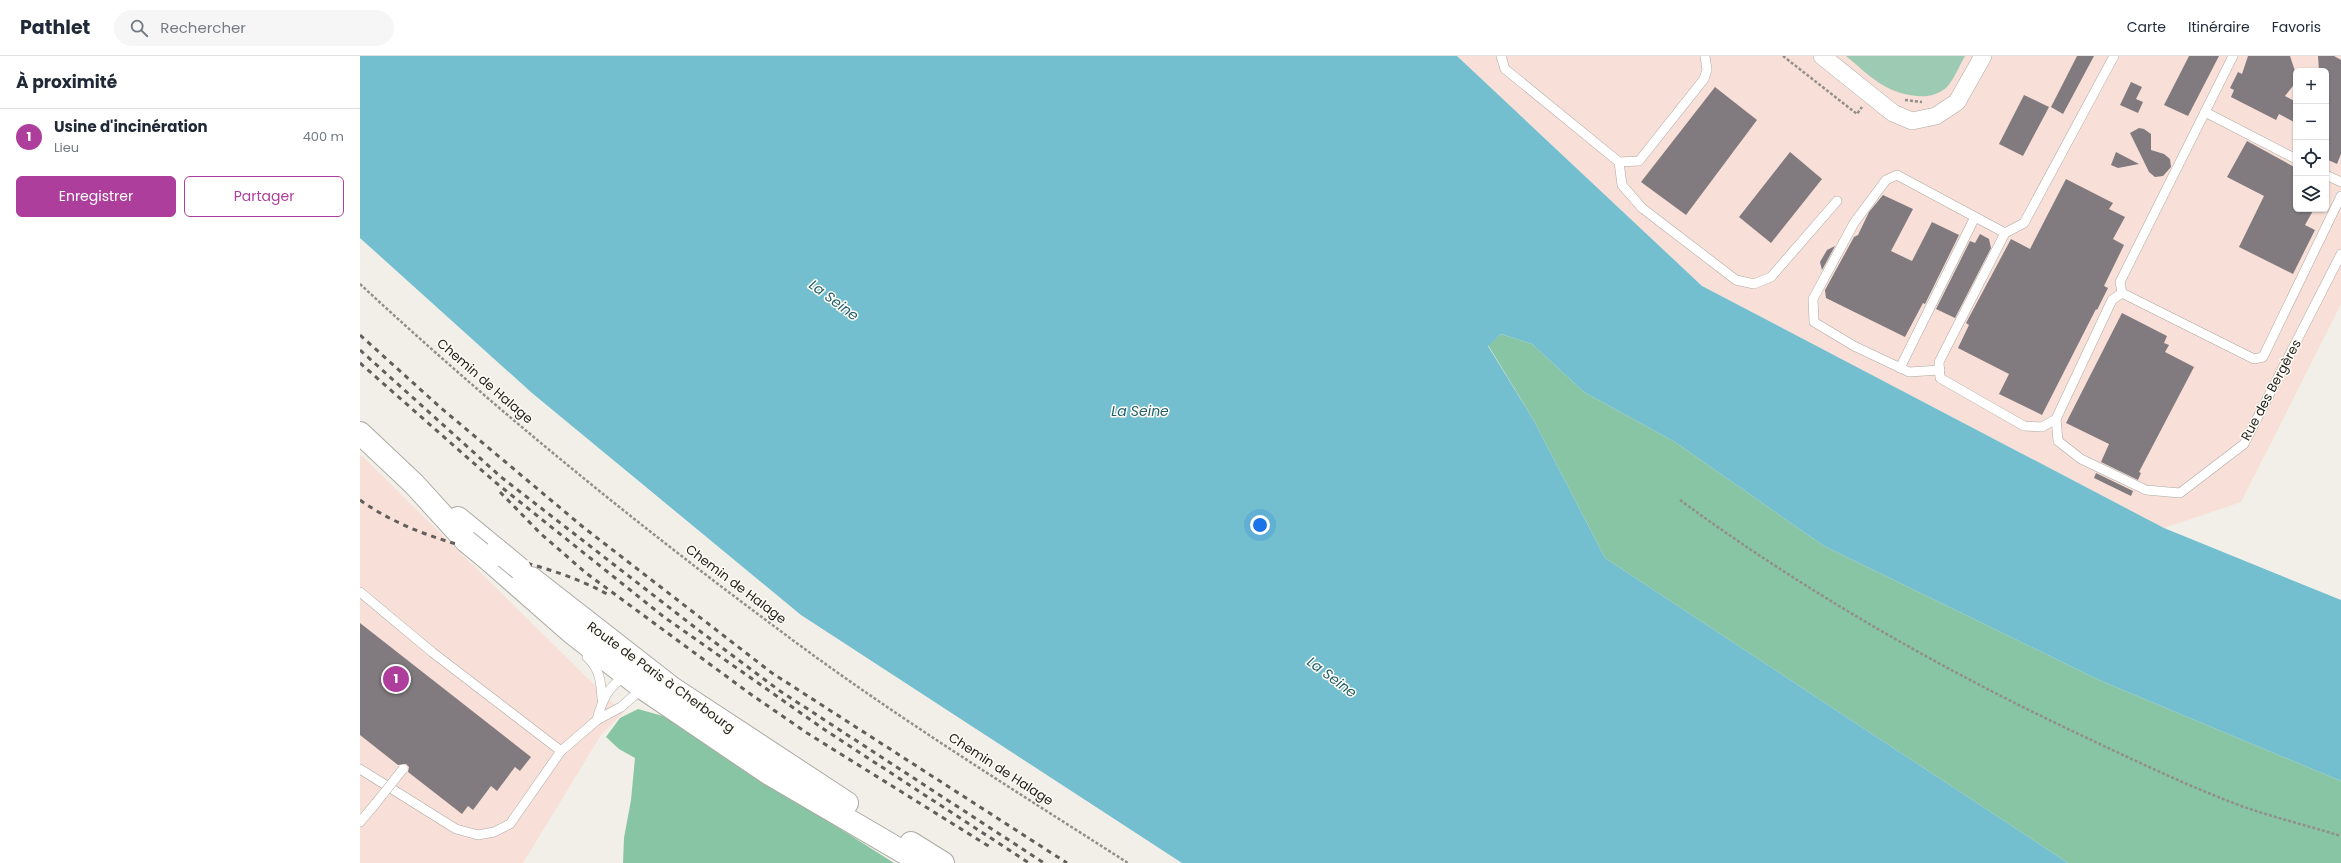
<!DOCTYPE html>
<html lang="fr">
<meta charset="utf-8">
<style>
:root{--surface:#fff;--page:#f6f6f7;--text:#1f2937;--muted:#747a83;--line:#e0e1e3;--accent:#ad3e9b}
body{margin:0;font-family:Poppins,sans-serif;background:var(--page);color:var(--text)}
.controls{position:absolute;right:12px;top:12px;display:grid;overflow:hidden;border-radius:6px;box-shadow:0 1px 3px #0004}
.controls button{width:36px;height:36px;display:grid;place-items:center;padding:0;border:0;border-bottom:1px solid var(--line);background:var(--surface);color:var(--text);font:20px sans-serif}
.you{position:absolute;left:900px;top:469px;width:14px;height:14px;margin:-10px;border:3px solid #fff;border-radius:50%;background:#1a73e8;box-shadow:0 0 0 6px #1a73e833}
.badge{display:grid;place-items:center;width:26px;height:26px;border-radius:50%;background:var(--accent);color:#fff;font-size:13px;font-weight:700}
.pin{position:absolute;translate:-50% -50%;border:2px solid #fff;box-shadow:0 1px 4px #0006}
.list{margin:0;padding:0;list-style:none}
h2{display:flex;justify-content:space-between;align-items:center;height:52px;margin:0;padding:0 16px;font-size:17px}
h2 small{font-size:13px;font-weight:400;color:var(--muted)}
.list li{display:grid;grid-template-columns:26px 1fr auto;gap:12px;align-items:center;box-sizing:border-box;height:56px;padding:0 16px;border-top:1px solid var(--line)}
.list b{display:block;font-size:15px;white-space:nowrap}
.list p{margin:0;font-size:13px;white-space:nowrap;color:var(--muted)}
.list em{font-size:13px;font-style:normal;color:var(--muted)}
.actions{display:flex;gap:8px;padding:12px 16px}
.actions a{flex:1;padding:9px 0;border:1px solid var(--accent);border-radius:6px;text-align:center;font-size:14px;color:var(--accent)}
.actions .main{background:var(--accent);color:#fff}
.icon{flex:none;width:22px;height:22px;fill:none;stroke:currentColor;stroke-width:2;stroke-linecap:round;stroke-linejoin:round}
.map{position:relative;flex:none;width:1981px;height:807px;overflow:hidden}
header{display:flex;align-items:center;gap:24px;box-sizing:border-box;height:56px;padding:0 20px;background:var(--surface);border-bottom:1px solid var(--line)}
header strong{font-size:19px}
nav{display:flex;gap:22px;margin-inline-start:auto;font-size:14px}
.search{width:280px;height:36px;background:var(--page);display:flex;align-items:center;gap:10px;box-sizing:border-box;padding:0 14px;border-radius:22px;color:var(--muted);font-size:15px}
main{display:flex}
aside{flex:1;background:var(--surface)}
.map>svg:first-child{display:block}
</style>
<header>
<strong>Pathlet</strong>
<div class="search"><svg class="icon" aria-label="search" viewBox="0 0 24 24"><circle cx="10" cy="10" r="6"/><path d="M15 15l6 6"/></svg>Rechercher</div>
<nav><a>Carte</a><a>Itinéraire</a><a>Favoris</a></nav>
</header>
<main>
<aside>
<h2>À proximité<small></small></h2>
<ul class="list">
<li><span class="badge">1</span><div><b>Usine d'incinération</b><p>Lieu</p></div><em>400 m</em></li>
</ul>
<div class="actions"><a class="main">Enregistrer</a><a>Partager</a></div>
</aside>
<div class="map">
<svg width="1981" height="807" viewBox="0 0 1981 807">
<rect width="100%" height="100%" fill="#f2efe9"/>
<!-- industrial -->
<g fill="#f8dfd7" fill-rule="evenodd">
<path d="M 1097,0 L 1981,0 L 1981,248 L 1881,446 L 1804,472 L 1342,230 ZM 1936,15 L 1966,15 L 1966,153 L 1936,153 Z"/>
<polygon points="0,398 263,657 241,679 163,807 0,807"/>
</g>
<!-- green -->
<path fill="#9dcab2" d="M 1486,0 L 1605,0 C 1599,10 1594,24 1586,32 C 1577,39 1568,41 1557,40 C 1525,37 1510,20 1486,0 Z"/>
<!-- forest -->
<g fill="#88c5a5">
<polygon points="1141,278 1172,288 1224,336 1315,386 1464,490 1739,624 1981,725 1981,807 1708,807 1245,502 1173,363 1128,289"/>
<polygon points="278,653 303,660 534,807 263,807 264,782 271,744 275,702 259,693 246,681 260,662"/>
</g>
<!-- water -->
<polygon fill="#74bfcf" points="0,0 1097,0 1342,230 1804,472 1981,544 1981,725 1739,624 1464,490 1315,386 1224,336 1172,288 1141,278 1128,290 1173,363 1245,502 1708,807 822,807 441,559 172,337 0,182"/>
<!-- building -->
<g fill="#817b7f">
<polygon points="1717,0 1734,0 1703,58 1691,51"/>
<polygon points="1829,0 1859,0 1828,60 1804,49"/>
<polygon points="1888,0 1930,0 1936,18 1936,26 1925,40 1936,46 1936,67 1919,58 1916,64 1871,41 1874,34 1870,32 1878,16 1882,18"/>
<polygon points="1958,0 1974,0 1981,4 1981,98 1977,108 1966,103 1966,15 1959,15"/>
<polygon points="1771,26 1782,31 1776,43 1783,46 1778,57 1760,49"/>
<polygon points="1355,31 1397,64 1326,159 1281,126"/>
<polygon points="1664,39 1689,51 1663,100 1639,88"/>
<polygon points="1779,72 1784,73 1791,78 1791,94 1804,98 1810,103 1811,111 1803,120 1795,121 1789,116 1770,77"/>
<polygon points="1887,85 1936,112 1936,153 1954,153 1945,169 1955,174 1933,218 1879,191 1904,140 1867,121"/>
<polygon points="1430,96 1462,123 1411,187 1379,161"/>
<polygon points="1756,96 1779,108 1758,112 1751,109"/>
<polygon points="1706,123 1753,147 1749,153 1765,161 1753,183 1764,189 1744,230 1748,232 1737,254 1736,253 1682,359 1639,338 1649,318 1598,292 1609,269 1606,267 1651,183 1670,193"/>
<polygon points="1523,139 1553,153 1531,195 1552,205 1572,166 1599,179 1565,248 1563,247 1545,281 1466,242 1465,234 1494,181 1498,179 1509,156"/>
<polygon points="1620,178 1629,183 1631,192 1595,262 1576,253 1610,185 1615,187"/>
<polygon points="1475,190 1462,214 1460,206 1467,194"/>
<polygon points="1762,257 1807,280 1804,287 1809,289 1805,296 1834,311 1779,416 1781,417 1778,424 1741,406 1749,388 1706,367"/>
<polygon points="1736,417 1773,435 1771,440 1734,422"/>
<polygon points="0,567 171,701 160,715 155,711 137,735 131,730 113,754 108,750 102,758 48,716 49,711 46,708 38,709 0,679"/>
</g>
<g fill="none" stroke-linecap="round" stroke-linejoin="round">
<!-- service casing -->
<g stroke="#acaaa3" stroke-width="10">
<g id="service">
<polyline points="1141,0 1145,13 1259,106 1279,105 1344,23 1347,14 1345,0"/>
<polyline points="1754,0 1664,167 1645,177 1579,306 1580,322 1664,370 1682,371 1696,363 1752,244 1762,237"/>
<polyline points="1873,0 1760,226 1762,237 1894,303 1903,301 1981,140"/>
<polyline points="1845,56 1936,103"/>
<polyline points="1259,106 1262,129 1282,152 1376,224 1394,228 1411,221 1477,145"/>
<polyline points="1966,119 1981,126"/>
<polyline points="1540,312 1615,161"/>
<polyline points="1580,314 1549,316 1494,290 1454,266 1453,243 1494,167 1526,124 1537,119 1645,177"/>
<polyline points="1696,363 1698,385 1721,403 1786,434 1820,437 1884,388 1981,198"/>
<polyline points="0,536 72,596 201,695 237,664 261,651 284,631"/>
<path d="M 227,601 C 240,613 241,626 242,643"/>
<path d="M 237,664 C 242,644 248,630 267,619"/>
<polyline points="0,713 96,773 118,779 134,776 150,768 201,695"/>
<polyline points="0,766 16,747"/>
</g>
</g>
<!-- minor casing -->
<g stroke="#acaaa3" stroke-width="18">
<polyline id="minor" points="1462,0 1533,57 1552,65 1576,60 1597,46 1623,0"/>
</g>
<!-- secondary casing -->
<g stroke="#acaaa3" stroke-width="24">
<g id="secondary">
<polyline points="0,377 54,428 106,485"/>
<polyline points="98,462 137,494"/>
<polyline points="129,504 211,576 284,633 408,717 562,807"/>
<polyline points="171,522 312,632 487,747"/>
<polyline points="551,787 583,807"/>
</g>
</g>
<!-- path -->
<g stroke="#928f8b" stroke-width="2.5" stroke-dasharray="3 2" stroke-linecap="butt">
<polyline points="1423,0 1497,58 1502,51"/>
<polyline points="1545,44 1562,46"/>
<path d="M 0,228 C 143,361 296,484 453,599 C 555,673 662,739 768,807"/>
<path d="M 1320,444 C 1447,537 1584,615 1727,682 C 1778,706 1830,731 1884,751 C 1916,762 1949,770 1981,780"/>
</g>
<!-- service -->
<use href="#service" stroke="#fff" stroke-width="9"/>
<!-- minor -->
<use href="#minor" stroke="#fff" stroke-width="17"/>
<!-- secondary -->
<use href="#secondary" stroke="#fff" stroke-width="22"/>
<!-- rail -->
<g stroke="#605f5b" stroke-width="3" stroke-dasharray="5 5" stroke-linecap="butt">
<polyline points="0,279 81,352 223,471 412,617 707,807"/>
<polyline points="0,294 141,421 337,573 420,635 684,807"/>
<polyline points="0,307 135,426 304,561 465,674 669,807"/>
<polyline points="140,436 180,477 226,517 389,637 447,677 630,791"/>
<path d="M 0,444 C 77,499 169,495 247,538"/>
</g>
<!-- service-bridge casing -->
<g stroke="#acaaa3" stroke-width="10" stroke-linecap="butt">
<polyline id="service-bridge" points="16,747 43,713"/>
</g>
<!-- secondary-bridge casing -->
<g stroke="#acaaa3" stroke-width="24" stroke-linecap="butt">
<g id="secondary-bridge">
<polyline points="106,485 129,504"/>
<polyline points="137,494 160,513"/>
</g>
</g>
<!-- service-bridge -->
<use href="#service-bridge" stroke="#fff" stroke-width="9"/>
<!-- secondary-bridge -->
<use href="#secondary-bridge" stroke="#fff" stroke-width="22"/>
</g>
<g text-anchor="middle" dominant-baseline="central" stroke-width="3" stroke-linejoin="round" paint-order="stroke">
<!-- street labels -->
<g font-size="13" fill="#1e1d1b" stroke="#fffdf6">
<text transform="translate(125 325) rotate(41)">Chemin de Halage</text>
<text transform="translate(1911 334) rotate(-62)">Rue des Bergères</text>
<text transform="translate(376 528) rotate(37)">Chemin de Halage</text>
<text transform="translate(301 621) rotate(36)">Route de Paris à Cherbourg</text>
<text transform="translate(641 713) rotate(33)">Chemin de Halage</text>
</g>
<!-- water labels -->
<g font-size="14" font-style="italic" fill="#22606c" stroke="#fffdf6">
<text transform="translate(474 244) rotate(37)">La Seine</text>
<text x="780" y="355">La Seine</text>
<text transform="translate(972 621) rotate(37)">La Seine</text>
</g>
</g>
</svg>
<div class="controls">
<button>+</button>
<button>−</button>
<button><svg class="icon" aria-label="locate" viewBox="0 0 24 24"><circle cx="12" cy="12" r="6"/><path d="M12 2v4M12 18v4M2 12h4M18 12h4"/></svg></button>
<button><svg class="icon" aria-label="layers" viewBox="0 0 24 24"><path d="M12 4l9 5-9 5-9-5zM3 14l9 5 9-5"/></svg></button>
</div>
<div class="you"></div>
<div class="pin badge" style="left:36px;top:623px">1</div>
</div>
</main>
